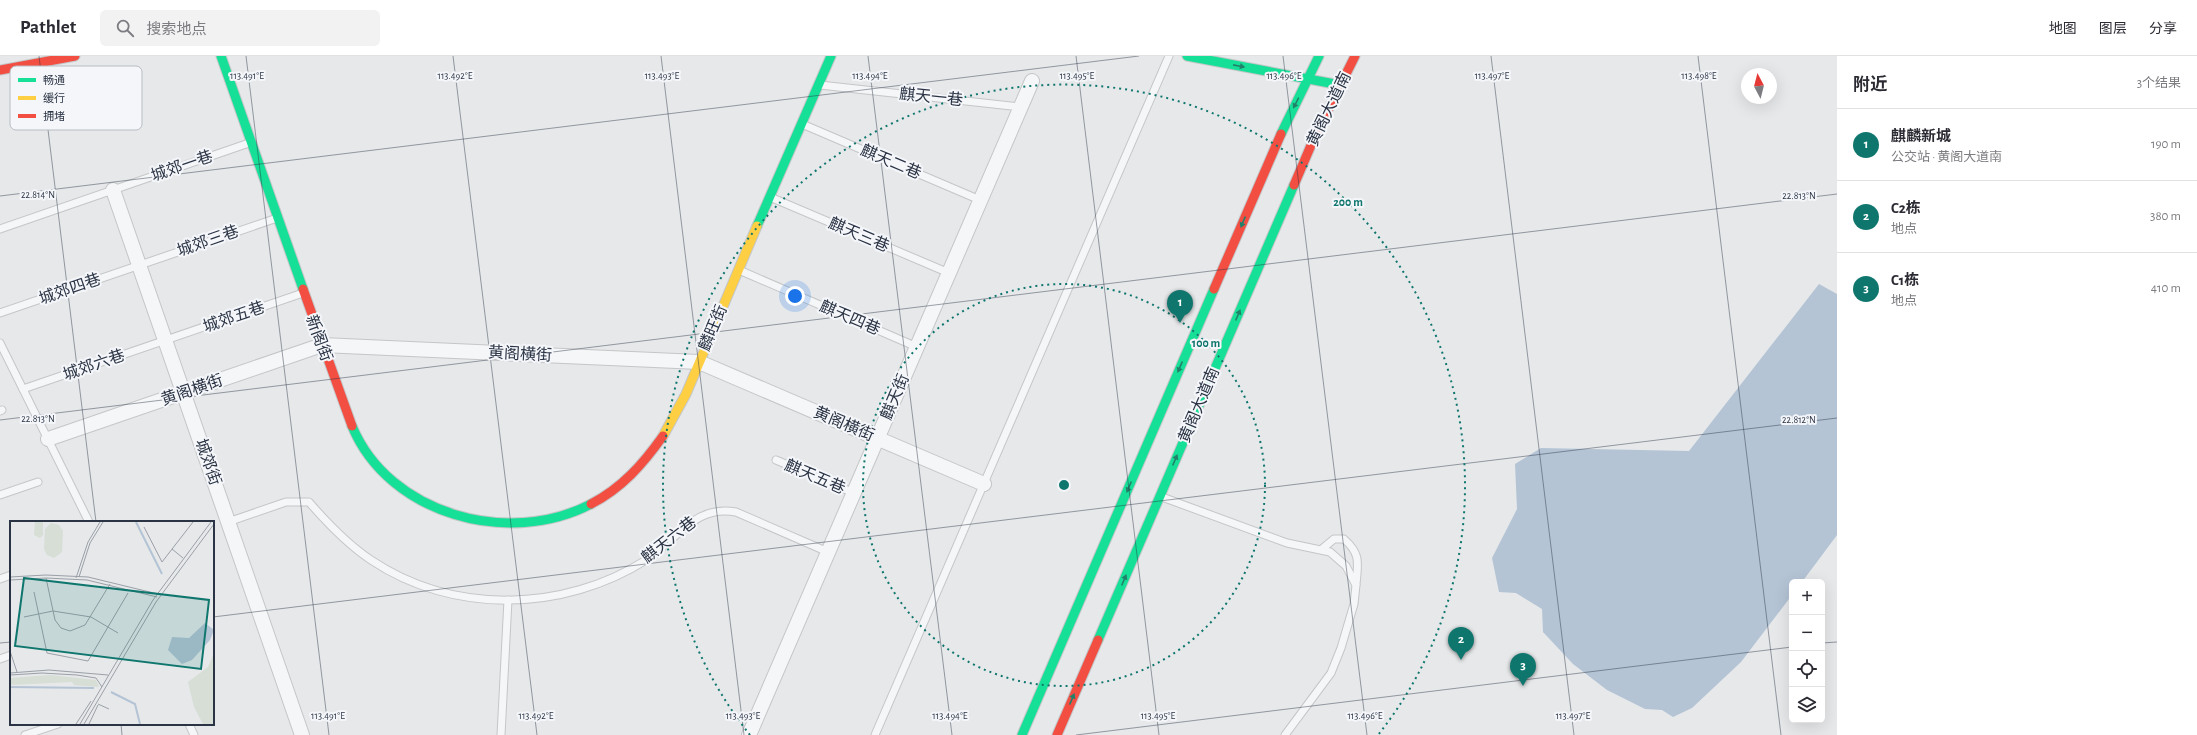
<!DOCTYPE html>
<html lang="zh">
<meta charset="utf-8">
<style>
:root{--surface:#fff;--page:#f2f2f3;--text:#2b2b33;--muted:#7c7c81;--line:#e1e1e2;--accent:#0f766e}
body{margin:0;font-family:"Alegreya Sans","Noto Sans SC",sans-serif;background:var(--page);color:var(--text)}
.controls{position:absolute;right:12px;bottom:12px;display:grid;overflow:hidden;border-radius:6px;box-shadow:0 4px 16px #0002}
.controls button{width:36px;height:36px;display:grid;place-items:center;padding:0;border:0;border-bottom:1px solid var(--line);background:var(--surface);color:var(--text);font:20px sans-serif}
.compass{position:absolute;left:1741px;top:12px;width:36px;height:36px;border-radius:50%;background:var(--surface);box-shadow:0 4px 16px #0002;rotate:353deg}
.you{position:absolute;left:795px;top:240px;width:14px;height:14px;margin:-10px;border:3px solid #fff;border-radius:50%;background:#1a73e8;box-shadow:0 0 0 6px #1a73e833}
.badge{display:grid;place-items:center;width:26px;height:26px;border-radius:50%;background:var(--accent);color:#fff;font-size:13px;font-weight:700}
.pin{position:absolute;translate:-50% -33px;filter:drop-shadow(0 1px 2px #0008)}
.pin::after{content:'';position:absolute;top:21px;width:14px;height:12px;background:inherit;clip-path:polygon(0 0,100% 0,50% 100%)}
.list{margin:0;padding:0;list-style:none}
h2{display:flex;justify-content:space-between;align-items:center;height:52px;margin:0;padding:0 16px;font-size:17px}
h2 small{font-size:13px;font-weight:400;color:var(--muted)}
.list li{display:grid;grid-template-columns:26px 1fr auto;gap:12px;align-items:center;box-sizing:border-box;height:72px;padding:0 16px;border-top:1px solid var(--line)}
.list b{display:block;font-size:15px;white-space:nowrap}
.list p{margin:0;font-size:13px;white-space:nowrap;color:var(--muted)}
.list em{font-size:13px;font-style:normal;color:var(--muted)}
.icon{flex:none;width:22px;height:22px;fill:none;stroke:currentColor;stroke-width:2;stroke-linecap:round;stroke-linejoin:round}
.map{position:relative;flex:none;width:1837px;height:679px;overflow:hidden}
header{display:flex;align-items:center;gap:24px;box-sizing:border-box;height:56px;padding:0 20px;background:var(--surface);border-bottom:1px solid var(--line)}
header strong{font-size:19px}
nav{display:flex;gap:22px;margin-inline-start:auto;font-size:14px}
.search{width:280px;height:36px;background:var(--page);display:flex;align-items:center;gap:10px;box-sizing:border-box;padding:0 14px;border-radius:6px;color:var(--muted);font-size:15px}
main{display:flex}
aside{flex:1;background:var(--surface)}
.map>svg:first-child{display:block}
</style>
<header>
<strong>Pathlet</strong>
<div class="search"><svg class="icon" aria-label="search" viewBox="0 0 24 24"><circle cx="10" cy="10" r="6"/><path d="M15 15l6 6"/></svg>搜索地点</div>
<nav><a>地图</a><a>图层</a><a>分享</a></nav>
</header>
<main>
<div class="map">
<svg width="1837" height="679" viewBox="0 0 1837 679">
<rect width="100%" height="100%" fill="#e6e8ea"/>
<!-- water -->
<polygon fill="#b4c4d5" points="1819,228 1837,238 1837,479 1802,526 1792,526 1792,539 1741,606 1692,652 1673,661 1662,654 1645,653 1607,634 1573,608 1543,576 1542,553 1516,537 1499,536 1492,502 1517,453 1515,408 1541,392 1689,395"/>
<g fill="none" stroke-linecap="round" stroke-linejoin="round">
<!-- lane casing -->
<g stroke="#c4c6c8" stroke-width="9">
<g id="lane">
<polyline points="820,29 1020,51"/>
<polyline points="802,68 980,144"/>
<polyline points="770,141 949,217"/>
<polyline points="0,173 249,87"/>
<polyline points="739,214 917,291"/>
<polyline points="0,257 277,162"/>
<polyline points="0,287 89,466"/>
<polyline points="23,333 303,237"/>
<polyline points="0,355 2,354"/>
<polyline points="776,404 854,437"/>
<polyline points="0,439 38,426"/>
<polyline points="1162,441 1287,487 1330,496 1346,510 1356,529 1354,548 1341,592 1331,617 1285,679"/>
<path d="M 228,466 L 286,446 L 309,446 C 328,468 347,488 371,504 C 453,559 564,556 646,504 C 677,484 695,448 736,456 L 828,496"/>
<path d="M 1322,493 L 1334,483 L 1344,483 C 1361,498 1358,507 1356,528"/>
<polyline points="0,523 11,519"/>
<polyline points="0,603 11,599"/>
<polyline points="189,668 194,679"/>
<polyline points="25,679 58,668"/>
<polyline points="501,679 508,544"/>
<polyline points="875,679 1169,0"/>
</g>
</g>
<!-- street casing -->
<g stroke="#c4c6c8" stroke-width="16">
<g id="street">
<polyline points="113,134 302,679"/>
<polyline points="48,383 322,289 699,306 984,428"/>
<polyline points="749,679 1032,25"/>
</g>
</g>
<!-- fast casing -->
<g stroke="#c4c6c8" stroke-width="11">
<g id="fast">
<polyline points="221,0 303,233"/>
<polyline points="1187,0 1340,29"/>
<polyline points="1281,78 1319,0"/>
<polyline points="757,170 831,0"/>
<path d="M 352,370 C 389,459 509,491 591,448"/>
<polyline points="1098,584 1294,129"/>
<polyline points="1022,679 1214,233"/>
</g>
</g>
<!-- slow casing -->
<g stroke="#c4c6c8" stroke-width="11">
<polyline id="slow" points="663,380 686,338 757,170"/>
</g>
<!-- jam casing -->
<g stroke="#c4c6c8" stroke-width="11">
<g id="jam">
<polyline points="0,14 75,0"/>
<polyline points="1294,129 1315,80 1355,0"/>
<polyline points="303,233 352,370"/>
<polyline points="1214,233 1281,78"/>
<path d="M 591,448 C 622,432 643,408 663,380"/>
<polyline points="1057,679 1098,584"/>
</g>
</g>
<!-- lane -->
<use href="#lane" stroke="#f5f6f7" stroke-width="7"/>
<!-- street -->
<use href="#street" stroke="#f5f6f7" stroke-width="14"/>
<!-- fast -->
<use href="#fast" stroke="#16e098" stroke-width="9"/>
<!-- slow -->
<use href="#slow" stroke="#ffcf43" stroke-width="9"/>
<!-- jam -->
<use href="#jam" stroke="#f24e42" stroke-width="9"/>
</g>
<!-- one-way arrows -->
<defs><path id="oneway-solid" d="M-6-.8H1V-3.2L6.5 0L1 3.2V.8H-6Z"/></defs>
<g fill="#22816a">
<use href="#oneway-solid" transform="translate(1239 10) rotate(11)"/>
<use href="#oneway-solid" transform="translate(1296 47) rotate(117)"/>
<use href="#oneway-solid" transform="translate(1243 166) rotate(113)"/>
<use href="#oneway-solid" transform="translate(1238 259) rotate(-67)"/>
<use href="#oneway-solid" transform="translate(1180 311) rotate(113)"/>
<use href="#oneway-solid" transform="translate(1175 404) rotate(-67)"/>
<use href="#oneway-solid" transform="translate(1129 431) rotate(113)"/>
<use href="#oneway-solid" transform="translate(1124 524) rotate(-67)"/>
<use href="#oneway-solid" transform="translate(1072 643) rotate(-67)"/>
</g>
<!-- ticks -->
<path fill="none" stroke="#2b3445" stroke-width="1" stroke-opacity="0.45" d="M 39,0 L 96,466M 246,0 L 329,679M 453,0 L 537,679M 661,0 L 744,679M 868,0 L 952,679M 1076,0 L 1159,679M 1283,0 L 1367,679M 1491,0 L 1574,679M 1698,0 L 1781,679M 0,140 L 1139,0M 0,364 L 1837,138M 213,561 L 1837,362M 0,587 L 11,586M 1822,587 L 1837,586M 121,668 L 122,679M 1076,679 L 1792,591"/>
<!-- distance rings -->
<g fill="none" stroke="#0f766e" stroke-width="2" stroke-dasharray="2 4">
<circle cx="1064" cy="429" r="201"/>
<path d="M750 679A401 401 0 1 1 1378 679"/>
</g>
<g text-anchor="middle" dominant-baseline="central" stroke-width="4" stroke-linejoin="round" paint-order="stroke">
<!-- street labels -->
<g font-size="16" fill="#2b3445" stroke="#f4f6f9">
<text transform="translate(931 41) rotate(6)">麒天一巷</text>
<text transform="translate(1329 53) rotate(-64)">黄阁大道南</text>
<text transform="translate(891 106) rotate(23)">麒天二巷</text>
<text transform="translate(182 110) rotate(-19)">城郊一巷</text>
<text transform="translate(859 179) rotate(23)">麒天三巷</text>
<text transform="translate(208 185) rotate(-19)">城郊三巷</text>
<text transform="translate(70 233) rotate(-19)">城郊四巷</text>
<text transform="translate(234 261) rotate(-19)">城郊五巷</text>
<text transform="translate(850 262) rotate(23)">麒天四巷</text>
<text transform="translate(713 272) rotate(-67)">麟旺街</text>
<text transform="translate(319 282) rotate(70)">新阁街</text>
<text transform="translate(520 298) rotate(3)">黄阁横街</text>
<text transform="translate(94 309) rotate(-19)">城郊六巷</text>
<text transform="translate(192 334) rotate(-19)">黄阁横街</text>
<text transform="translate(895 341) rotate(-67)">麒天街</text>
<text transform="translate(1199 349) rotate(-67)">黄阁大道南</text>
<text transform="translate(844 368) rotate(23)">黄阁横街</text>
<text transform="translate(208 406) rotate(71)">城郊街</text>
<text transform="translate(815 421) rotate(23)">麒天五巷</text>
<text transform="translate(669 484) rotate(-38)">麒天六巷</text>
</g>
</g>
<!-- overview -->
<g transform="translate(10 465)">
<rect width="204" height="204" fill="#e6e8ea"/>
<path d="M 25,1 L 33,1 L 33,14 L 30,17 L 24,14 ZM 41,2 L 49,4 L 53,10 L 52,31 L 44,37 L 37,34 L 34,28 L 35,8 ZM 204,132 L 204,203 L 193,203 L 184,186 L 178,161 L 198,146 ZM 40,154 L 86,159 L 89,166 L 64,164 L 62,161 L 0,164 L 0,157 Z" fill="#d6ded6"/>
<path d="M 195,102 L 204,109 L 200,119 L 182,139 L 172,143 L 158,129 L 162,116 L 179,117 Z" fill="#b4c4d5"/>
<path fill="none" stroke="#b4c4d5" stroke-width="2" d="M 126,1 L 152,53M 0,166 L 84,167M 101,171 L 125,183 L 130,203"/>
<path fill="none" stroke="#9ba0a8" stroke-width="1" d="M 134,6 L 152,41 L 183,1M 162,28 L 173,37M 0,56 L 36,54 L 78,56 L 148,73M 69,56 L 80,22 L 93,1M 36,57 L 45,99 L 51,107 L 60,110 L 75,104 L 100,63M 66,57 L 78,21 L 90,1M 0,59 L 36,57 L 77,59 L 147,76M 24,71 L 37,132 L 78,140 L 118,72M 14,96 L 43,90 L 81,96 L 108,112M 0,130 L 7,151M 0,152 L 39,149 L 98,154M 0,154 L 32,152 L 67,154 L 86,157 L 92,166M 88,183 L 99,188M 66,203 L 81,180M 70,203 L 143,79 L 201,1M 74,203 L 146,81 L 204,3M 79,203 L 88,184"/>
<path fill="#0f766e" fill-opacity="0.15" stroke="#0f766e" stroke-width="2" d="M 14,57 L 199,79 L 191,148 L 5,125 Z"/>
<rect width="204" height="204" fill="none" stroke="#2b3445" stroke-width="2"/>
</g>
<!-- legend -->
<rect x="10" y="10" width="132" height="64" rx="6" fill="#f4f6f9" stroke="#b8bcc3" stroke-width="1"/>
<rect x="18" y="22" width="18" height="4" fill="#16e098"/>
<rect x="18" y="40" width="18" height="4" fill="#ffcf43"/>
<rect x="18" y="58" width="18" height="4" fill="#f24e42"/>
<g font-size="11" fill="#2b3445">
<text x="43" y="28">畅通</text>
<text x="43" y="46">缓行</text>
<text x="43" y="64">拥堵</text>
</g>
<g font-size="10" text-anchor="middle" fill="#2b3445" stroke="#f4f6f9" stroke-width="4" stroke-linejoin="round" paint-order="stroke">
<text x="247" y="23">113.491°E</text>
<text x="455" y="23">113.492°E</text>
<text x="662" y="23">113.493°E</text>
<text x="870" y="23">113.494°E</text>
<text x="1077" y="23">113.495°E</text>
<text x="1284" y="23">113.496°E</text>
<text x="1492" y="23">113.497°E</text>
<text x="1699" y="23">113.498°E</text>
<text x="38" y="142">22.814°N</text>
<text x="1799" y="143">22.813°N</text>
<text x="38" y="366">22.813°N</text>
<text x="1799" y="367">22.812°N</text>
<text x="328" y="663">113.491°E</text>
<text x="536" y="663">113.492°E</text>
<text x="743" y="663">113.493°E</text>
<text x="950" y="663">113.494°E</text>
<text x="1158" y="663">113.495°E</text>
<text x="1365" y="663">113.496°E</text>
<text x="1573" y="663">113.497°E</text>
</g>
<circle cx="1064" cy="429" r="6" fill="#0f766e" stroke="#f4f6f9" stroke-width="2"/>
<g font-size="12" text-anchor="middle" font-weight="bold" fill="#0f766e" stroke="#f4f6f9" stroke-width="4" stroke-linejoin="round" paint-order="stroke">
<text x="1348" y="150">200 m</text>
<text x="1206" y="291">100 m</text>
</g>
</svg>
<div class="controls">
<button>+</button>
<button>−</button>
<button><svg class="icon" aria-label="locate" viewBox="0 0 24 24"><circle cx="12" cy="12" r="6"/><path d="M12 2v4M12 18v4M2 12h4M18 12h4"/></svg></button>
<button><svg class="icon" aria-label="layers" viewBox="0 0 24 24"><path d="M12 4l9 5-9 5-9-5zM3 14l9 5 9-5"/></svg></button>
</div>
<svg class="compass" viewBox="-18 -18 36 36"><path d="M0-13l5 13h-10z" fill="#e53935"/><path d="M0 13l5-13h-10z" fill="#7c7c81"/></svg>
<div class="you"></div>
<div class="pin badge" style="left:1180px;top:267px">1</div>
<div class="pin badge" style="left:1461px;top:604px">2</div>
<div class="pin badge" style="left:1523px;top:630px">3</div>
</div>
<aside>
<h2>附近<small>3个结果</small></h2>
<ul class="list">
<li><span class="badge">1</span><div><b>麒麟新城</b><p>公交站 · 黄阁大道南</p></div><em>190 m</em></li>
<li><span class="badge">2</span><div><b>C2栋</b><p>地点</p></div><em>380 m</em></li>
<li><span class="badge">3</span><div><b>C1栋</b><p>地点</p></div><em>410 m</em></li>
</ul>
</aside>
</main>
